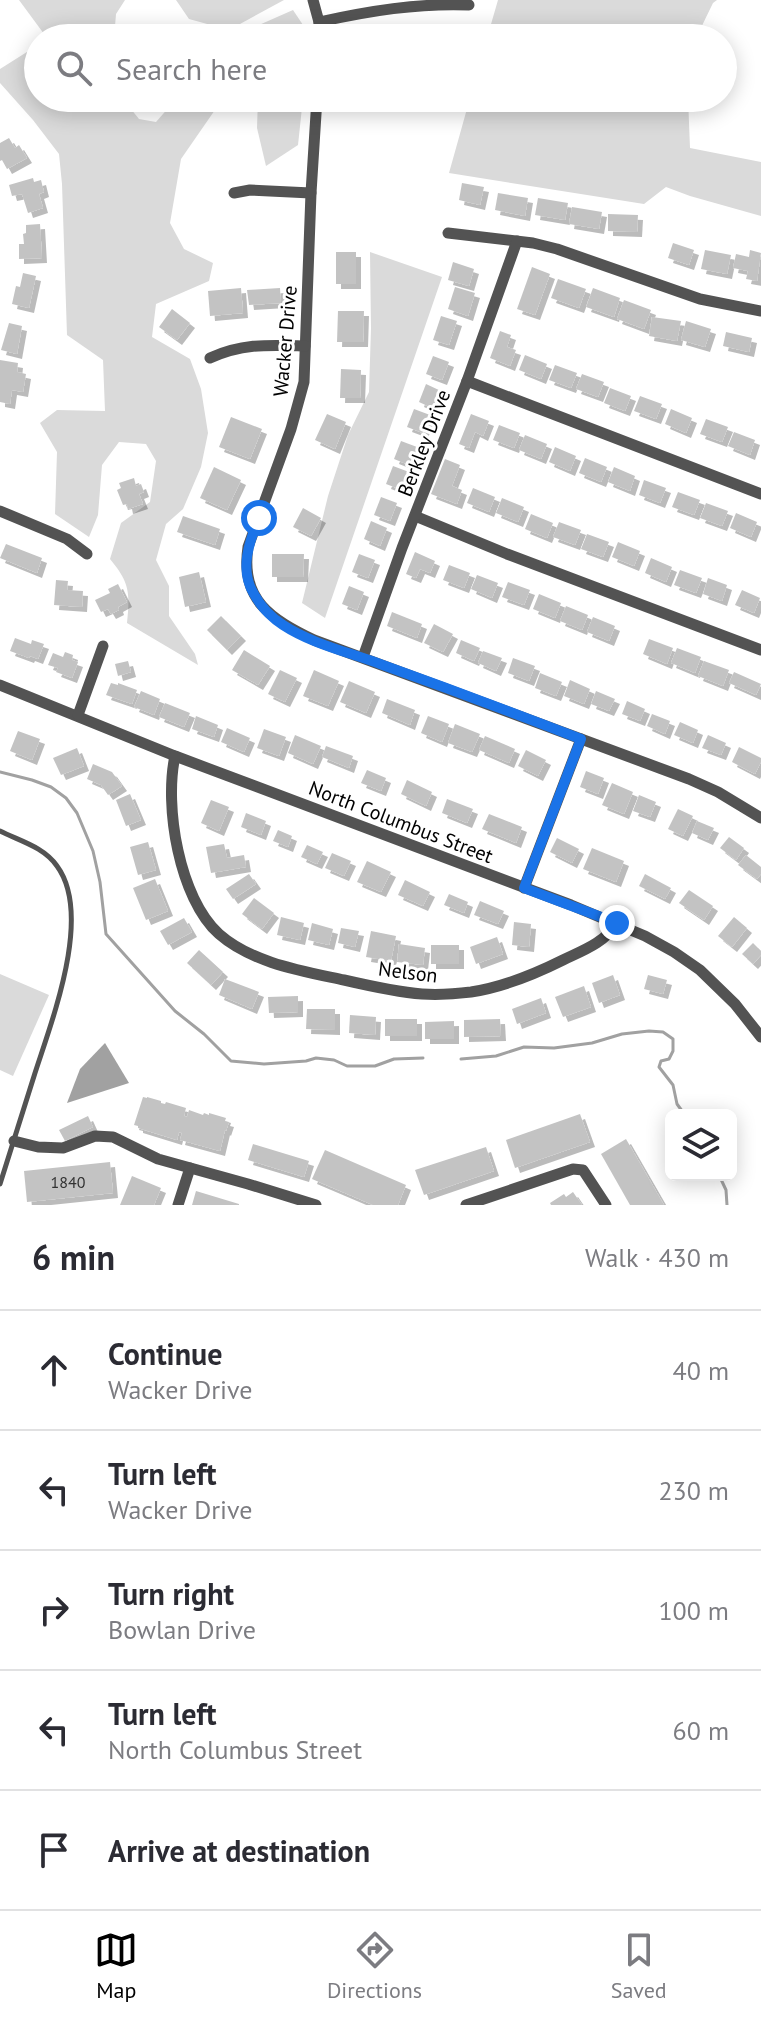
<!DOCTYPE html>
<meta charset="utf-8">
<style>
:root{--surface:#fff;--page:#f2f2f3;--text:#2b2b33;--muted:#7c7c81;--line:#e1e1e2;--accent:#000}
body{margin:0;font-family:"PT Sans",sans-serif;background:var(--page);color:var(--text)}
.controls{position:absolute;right:24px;bottom:24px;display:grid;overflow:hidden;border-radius:12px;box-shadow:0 4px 20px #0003}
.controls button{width:72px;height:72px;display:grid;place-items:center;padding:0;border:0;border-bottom:2px solid var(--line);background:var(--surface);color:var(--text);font:40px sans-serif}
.stop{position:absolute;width:24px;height:24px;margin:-18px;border:6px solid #1a73e8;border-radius:50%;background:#fff}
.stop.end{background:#1a73e8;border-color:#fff;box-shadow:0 2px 8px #0008}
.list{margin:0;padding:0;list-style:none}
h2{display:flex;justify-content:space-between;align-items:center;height:104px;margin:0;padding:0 32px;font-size:34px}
h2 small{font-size:26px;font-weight:400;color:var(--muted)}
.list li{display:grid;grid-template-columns:52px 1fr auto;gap:24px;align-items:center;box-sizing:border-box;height:120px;padding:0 32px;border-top:2px solid var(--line)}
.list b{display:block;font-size:30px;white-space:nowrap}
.list p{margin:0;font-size:26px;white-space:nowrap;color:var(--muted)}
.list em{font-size:26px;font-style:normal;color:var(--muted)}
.icon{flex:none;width:44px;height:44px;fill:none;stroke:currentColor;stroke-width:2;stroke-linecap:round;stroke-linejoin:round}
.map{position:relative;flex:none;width:761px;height:1205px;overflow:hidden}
.search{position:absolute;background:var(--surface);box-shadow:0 4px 20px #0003;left:24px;right:24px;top:24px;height:88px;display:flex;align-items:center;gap:20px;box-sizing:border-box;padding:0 28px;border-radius:44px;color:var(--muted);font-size:30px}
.sheet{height:704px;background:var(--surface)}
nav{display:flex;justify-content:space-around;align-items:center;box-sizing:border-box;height:112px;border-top:2px solid var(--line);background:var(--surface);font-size:22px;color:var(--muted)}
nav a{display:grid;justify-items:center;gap:4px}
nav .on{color:var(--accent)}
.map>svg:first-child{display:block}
</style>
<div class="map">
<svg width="761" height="1205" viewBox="0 0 761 1205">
<defs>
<filter id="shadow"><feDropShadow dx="5" dy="5" stdDeviation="0" flood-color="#0004"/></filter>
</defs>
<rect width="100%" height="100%" fill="#fff"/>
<!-- green -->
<g fill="#dadada">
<polygon points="19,0 125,0 116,14 114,38 47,38"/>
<polygon points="176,0 284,0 229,30 189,19"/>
<polygon points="498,0 717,0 713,3 696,38 487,38"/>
<polygon points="293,10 309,34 309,38 246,38 259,25"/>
<path d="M 38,45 L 38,98 L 122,98 L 139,119 L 156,122 L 177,98 L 242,98 L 217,107 L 181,159 L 170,223 L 184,249 L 213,263 L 209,281 L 156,304 L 152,337 L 190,359 L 201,389 L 208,433 L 201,467 L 183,509 L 166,524 L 156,560 L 169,586 L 169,616 L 195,654 L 198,665 L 127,623 C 130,593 130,583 110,559 L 121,523 L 150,502 L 156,461 L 146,444 L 119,442 L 102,465 L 98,515 L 89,537 L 55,514 L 57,452 L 40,423 L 57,410 L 105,411 L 103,360 L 67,335 L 62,184 L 59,154 L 33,120 L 0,83 L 0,69 Z"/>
<polygon points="258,98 303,98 298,145 266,166 257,128"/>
<polygon points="470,98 688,98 690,148 761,162 761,216 690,196 666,187 644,204 449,173"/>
<polygon points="370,252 442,277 325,618 302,603 328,496 348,435 369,392 371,328"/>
<polygon points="0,974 49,995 13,1076 0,1070"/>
</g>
<!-- water -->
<polygon fill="#a1a1a1" points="105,1043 129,1083 67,1103 80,1069"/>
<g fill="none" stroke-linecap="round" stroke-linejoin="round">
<!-- stream -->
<g stroke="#a1a1a1" stroke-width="3">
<polyline points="0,772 32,780 51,787 66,798 77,813 93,851 100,882 106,934 175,1011 204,1034 231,1061 264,1064 306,1061 316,1058 334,1060 347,1066 375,1066 394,1059 423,1058"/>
<polyline points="461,1059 496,1056 524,1047 554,1048 592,1043 622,1034 649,1031 663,1032 673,1039 673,1051 669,1059 661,1061 659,1067 673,1085 677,1104 685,1115"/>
<polyline points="719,1175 726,1190 727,1205"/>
</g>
</g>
<!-- building -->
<g fill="#c3c3c3" filter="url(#shadow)">
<polygon points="9,138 15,148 19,145 27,158 7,169 2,160 0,161 0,143"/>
<polygon points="33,178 34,182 41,180 44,192 39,194 43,208 28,213 22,194 12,196 9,185"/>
<polygon points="462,183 484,187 480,205 459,200"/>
<polygon points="498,193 528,198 525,216 495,210"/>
<polygon points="538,198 568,203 565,220 535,215"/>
<polygon points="572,207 602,212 599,229 569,224"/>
<polygon points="608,214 638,215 637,232 608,231"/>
<polygon points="40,224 42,258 19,259 19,244 24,244 23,234 26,233 26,225"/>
<polygon points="673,243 694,250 689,265 668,258"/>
<polygon points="705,250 731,255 727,274 701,269"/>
<polygon points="750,250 761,253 757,281 746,279 748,271 733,268 736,254 749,257"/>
<rect x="336" y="252" width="20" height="32"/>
<polygon points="453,262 474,269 469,286 448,280"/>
<polygon points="532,267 550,274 535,315 517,309"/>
<polygon points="23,273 36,276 29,308 12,304 16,286 20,287"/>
<polygon points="558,279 586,289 579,308 551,298"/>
<polygon points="455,287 475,293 468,316 448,309"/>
<polygon points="241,288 243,313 210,316 208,291"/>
<polygon points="280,288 281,303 249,305 247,290"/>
<polygon points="593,288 620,298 614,317 586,307"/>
<polygon points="624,300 651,310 644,329 617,319"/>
<polygon points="172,309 190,323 177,340 159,327"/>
<polygon points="338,311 364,311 363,342 337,342"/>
<polygon points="441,316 457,321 449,345 433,340"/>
<polygon points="652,317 681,321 677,341 649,336"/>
<polygon points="686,321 711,329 705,347 681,340"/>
<polygon points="9,323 22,326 17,354 1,350"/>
<polygon points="500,331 511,335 507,347 516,350 510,366 490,358"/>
<polygon points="726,332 752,338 749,352 723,346"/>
<polygon points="525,355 547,364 541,379 519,370"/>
<polygon points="433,356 449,362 442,380 426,374"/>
<polygon points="0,360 18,363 17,372 26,374 23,392 12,390 10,404 0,402"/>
<polygon points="555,365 577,373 571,388 549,380"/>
<polygon points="341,369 361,370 360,398 340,398"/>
<polygon points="582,374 604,382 598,397 576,389"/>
<polygon points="426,384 441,391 434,409 419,402"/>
<polygon points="610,388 631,396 625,411 604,403"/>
<polygon points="640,396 662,404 656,419 634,411"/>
<polygon points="414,409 430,415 423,433 407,427"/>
<polygon points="671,409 692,418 686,433 665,424"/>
<polygon points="327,414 346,422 335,449 315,440"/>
<polygon points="471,414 489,421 483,436 475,432 469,448 459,444"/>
<polygon points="231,417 262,429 250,459 219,447"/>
<polygon points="706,419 728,427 722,442 700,434"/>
<polygon points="499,425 520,433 514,448 493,440"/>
<polygon points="734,432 755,440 750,455 728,446"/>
<polygon points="525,435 547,444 541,459 519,450"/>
<polygon points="401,441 417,447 409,465 394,459"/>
<polygon points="555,447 576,456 570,471 549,462"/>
<polygon points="585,458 607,467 601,482 579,473"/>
<polygon points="445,459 460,465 452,486 462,490 457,504 431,494"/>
<polygon points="393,466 409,472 402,490 386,484"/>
<polygon points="214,467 241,480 227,510 200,498"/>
<polygon points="614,467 635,476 630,491 608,482"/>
<polygon points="134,478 136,486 141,484 144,492 139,494 143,504 128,509 127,504 123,505 117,490 121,488 119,483"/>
<polygon points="644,480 666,488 660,503 639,495"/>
<polygon points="473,488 495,497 489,512 467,503"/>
<polygon points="678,492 700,500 694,515 672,507"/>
<polygon points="381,497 397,503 390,521 374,515"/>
<polygon points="502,498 524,507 518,522 496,513"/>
<polygon points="706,503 728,511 722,526 700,518"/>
<polygon points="303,508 321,518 311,536 293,527"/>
<polygon points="736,513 757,522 751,537 730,528"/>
<polygon points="531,514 553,523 547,538 525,529"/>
<polygon points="183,516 220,529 215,545 177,532"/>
<polygon points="371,521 387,528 380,546 364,539"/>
<polygon points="559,522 581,530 575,545 553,537"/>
<polygon points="587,534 609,542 603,557 581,549"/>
<polygon points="618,542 640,551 634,566 612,557"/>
<polygon points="6,544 42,558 37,573 0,558"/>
<polygon points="415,552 435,561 430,573 420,569 416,578 406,574"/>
<polygon points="272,554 304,554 303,577 272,577"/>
<polygon points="359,554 375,560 368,578 352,572"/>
<polygon points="651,558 672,567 666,582 645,573"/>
<polygon points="449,565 470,573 464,588 443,580"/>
<polygon points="680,570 702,578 696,593 674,585"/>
<polygon points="199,572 206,602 185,607 179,577"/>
<polygon points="477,575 498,583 492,598 471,589"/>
<polygon points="708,578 727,585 722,601 703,594"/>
<polygon points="56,580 68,581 67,590 83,591 82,607 54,605"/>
<polygon points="508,582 530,590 524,605 502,597"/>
<polygon points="118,584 127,602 118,607 119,610 111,614 108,609 101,612 95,600 110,593 108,589"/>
<polygon points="349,586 364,592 357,610 342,604"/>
<polygon points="742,590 760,598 754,613 735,605"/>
<polygon points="539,594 561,603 555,618 533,609"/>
<polygon points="566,606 588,615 582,630 560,621"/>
<polygon points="392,612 422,624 417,638 387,626"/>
<polygon points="221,616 241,636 227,650 207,630"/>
<polygon points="593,617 615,626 609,641 587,632"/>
<polygon points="434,624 453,634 443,652 424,643"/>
<polygon points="15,638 31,644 32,640 44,644 38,659 30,656 29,658 10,651"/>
<polygon points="649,639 673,648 667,664 643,654"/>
<polygon points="461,640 480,648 474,661 456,653"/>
<polygon points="677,648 701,657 695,673 671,663"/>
<polygon points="244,650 270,666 258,685 232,670"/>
<polygon points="483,651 502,658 496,671 478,663"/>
<polygon points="65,652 73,655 72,660 78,662 72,678 56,672 58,668 48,665 53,653 63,657"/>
<polygon points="513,658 535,666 529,681 508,673"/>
<polygon points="128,661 131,672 118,676 115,664"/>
<polygon points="704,661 729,670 723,686 698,676"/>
<polygon points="280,670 297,678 285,702 268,694"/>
<polygon points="314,670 339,681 328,706 303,696"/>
<polygon points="734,672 761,684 756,695 729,683"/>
<polygon points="540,673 562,682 556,696 535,688"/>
<polygon points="570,680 590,689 584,704 564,696"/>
<polygon points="349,681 375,692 366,713 340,702"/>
<polygon points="111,683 118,685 118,683 137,690 132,704 106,695"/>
<polygon points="141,691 160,699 154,715 134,707"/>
<polygon points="596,691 615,699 609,711 591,704"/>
<polygon points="387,699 415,710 410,725 382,713"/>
<polygon points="627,701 645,709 640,721 622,714"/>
<polygon points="165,703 190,713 184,727 159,717"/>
<polygon points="652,714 670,721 665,734 647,726"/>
<polygon points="196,716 218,725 214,737 192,729"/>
<polygon points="428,716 449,724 442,742 421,733"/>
<polygon points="680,722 698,730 693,743 674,735"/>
<polygon points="455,724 480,734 472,752 448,743"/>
<polygon points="227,728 250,738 244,752 221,742"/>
<polygon points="264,729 286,737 279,756 257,748"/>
<polygon points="18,731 40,739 32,760 10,751"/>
<polygon points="295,735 321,746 313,764 288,753"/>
<polygon points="708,735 726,743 721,755 702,748"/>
<polygon points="485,736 515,749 509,763 479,750"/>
<polygon points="326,746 353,756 349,768 322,757"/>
<polygon points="739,747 761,758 761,762 755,774 732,762"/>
<polygon points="77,748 84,766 61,775 53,758"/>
<polygon points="526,750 546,760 538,776 518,766"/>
<polygon points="93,764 112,772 122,786 108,795 101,785 87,779"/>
<polygon points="367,770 386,778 381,791 361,783"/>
<polygon points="586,771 604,778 598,794 580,787"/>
<polygon points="407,780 432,792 426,806 401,794"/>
<polygon points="612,783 633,792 624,814 602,805"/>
<polygon points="130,794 141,820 126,826 116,800"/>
<polygon points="639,795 656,802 650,817 633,811"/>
<polygon points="447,799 473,809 467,823 442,813"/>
<polygon points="211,800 229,807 219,831 201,823"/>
<polygon points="678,809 693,816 683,836 668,829"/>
<polygon points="246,813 266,821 261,835 241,827"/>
<polygon points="489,814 522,827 516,843 482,829"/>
<polygon points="697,821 714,828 708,840 692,833"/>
<polygon points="278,830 292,836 288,847 273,841"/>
<polygon points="729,837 744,848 736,860 720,848"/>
<polygon points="557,838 579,849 572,863 550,852"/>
<polygon points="148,842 156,870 138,875 130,847"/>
<polygon points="224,844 227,858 244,855 246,867 211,873 206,847"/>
<polygon points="307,845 323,852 317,864 301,857"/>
<polygon points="592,848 624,861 616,882 583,869"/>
<polygon points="332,853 351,861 344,876 325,868"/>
<polygon points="746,855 761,867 761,874 757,879 738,865"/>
<polygon points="367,861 391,872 381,892 357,882"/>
<polygon points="249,874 256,884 233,899 226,889"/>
<polygon points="645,874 671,888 665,899 639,886"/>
<polygon points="155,879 168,911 146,920 133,888"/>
<polygon points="405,880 430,892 423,906 398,895"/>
<polygon points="689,890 713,906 704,920 679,903"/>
<polygon points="449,894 468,902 464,913 444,905"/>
<polygon points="254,898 274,913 262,929 242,914"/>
<polygon points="480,901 504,911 498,924 474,915"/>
<polygon points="281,917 304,923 300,940 277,935"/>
<polygon points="734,917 747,928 732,947 718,936"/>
<polygon points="184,918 192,932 168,945 160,931"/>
<polygon points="514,922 531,924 529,947 512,945"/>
<polygon points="312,923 333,929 329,945 308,940"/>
<polygon points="341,928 359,931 355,947 338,943"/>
<polygon points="371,931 396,936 391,961 366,957"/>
<polygon points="497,937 503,954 476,964 470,947"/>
<polygon points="753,943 761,951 761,955 753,964 742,954"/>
<polygon points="399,944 425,948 423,965 397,962"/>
<rect x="431" y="945" width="28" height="19"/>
<polygon points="199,950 223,972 211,985 187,963"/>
<polygon points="613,975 620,995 599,1003 592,983"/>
<polygon points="648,975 667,980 663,994 644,989"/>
<polygon points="225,979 259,992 252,1009 219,995"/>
<polygon points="584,986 591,1007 563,1017 555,997"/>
<polygon points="298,996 298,1012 269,1013 268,997"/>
<polygon points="541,998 546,1013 517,1024 512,1009"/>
<polygon points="307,1009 335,1009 335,1030 306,1029"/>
<polygon points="350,1015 376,1017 375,1035 349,1033"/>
<rect x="385" y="1019" width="32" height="17"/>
<polygon points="500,1019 501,1036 464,1037 464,1020"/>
<polygon points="454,1021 454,1039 425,1039 425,1022"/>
<polygon points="143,1097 147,1098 147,1097 161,1101 161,1103 165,1104 166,1102 186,1108 184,1116 187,1117 189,1110 203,1115 204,1113 209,1115 209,1113 226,1118 225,1121 229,1122 226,1131 225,1130 220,1151 180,1140 182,1133 179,1132 177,1140 138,1128 138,1126 134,1125"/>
<polygon points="580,1114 590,1142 515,1168 506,1140"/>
<polygon points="88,1116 93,1127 65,1141 59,1130"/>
<polygon points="626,1139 664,1205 630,1205 601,1154"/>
<polygon points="253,1144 309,1161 304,1177 248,1160"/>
<polygon points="486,1147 494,1171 424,1195 415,1170"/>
<polygon points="325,1150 406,1185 398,1205 373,1205 312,1179"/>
<polygon points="110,1162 113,1193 27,1202 24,1171"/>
<polygon points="132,1176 161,1188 154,1205 120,1205"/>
<polygon points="196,1191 239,1204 239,1205 192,1205"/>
<polygon points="573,1192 582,1205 551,1205 550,1203 564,1194 566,1197"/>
</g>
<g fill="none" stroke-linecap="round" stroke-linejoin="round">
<!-- service -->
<path stroke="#535353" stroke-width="5" d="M 0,831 C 20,841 44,847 57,866 C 93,915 52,1020 35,1073 C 23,1110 12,1147 0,1184"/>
<!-- minor -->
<g stroke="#535353" stroke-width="11">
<polyline points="313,0 319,22 319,38"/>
<path d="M 319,22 C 369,11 417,3 469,5"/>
<path d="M 317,98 L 311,193 L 304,382 L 291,429 L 248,547 C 240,600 271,619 314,640 L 689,779 L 718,792 L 761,818"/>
<polyline points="234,193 250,190 311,193"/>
<polyline points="448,233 533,243 557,249 700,299 761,311"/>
<path d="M 210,358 C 243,343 269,345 305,346"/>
<polyline points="467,381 761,494"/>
<polyline points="0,511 67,539 87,554"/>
<polyline points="415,516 507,554 761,650"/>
<polyline points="363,657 402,548 467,381 517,241"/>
<polyline points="0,685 175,756 571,905 645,936 674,952 700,970 735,1004 761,1037"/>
<polyline points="78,715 103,646"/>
<path d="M 175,756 C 164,806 179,898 219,934 C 252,963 302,971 344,980 C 370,986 396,992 422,994 C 438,995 455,994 471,992 C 504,987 533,975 563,960 C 584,950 604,943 617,923"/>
<polyline points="524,888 581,739"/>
<polyline points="14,1141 38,1147 63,1148 95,1136 113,1137 158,1159 248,1184 316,1205"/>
<polyline points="178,1205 190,1168"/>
<polyline points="466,1205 573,1169 583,1170 606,1205"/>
</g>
</g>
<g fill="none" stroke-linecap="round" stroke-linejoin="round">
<!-- route -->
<path stroke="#1a73e8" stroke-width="10" d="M 259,518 C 249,542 239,570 254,594 C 261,607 271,617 283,625 C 312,644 348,652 380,664 C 447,688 514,713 581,739 L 524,888 L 617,923"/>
</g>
<g text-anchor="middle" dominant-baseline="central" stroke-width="6" stroke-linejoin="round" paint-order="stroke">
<!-- number labels -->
<g font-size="16" fill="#313131">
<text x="68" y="1182">1840</text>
</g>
<!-- street labels -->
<g font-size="20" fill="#000" stroke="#fff">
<text transform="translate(285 341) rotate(-85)">Wacker Drive</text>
<text transform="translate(424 443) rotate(-69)">Berkley Drive</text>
<text transform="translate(401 822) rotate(21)">North Columbus Street</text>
<text transform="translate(408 972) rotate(7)">Nelson</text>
</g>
</g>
</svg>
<div class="controls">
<button><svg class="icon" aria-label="layers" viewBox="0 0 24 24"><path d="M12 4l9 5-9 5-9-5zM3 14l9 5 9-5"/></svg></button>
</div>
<div class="stop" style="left:259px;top:518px"></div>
<div class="stop end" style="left:617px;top:923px"></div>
<div class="search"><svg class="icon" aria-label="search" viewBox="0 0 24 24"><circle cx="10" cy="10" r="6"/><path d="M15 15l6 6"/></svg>Search here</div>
</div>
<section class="sheet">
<h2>6 min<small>Walk · 430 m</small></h2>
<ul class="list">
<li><svg class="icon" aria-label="ahead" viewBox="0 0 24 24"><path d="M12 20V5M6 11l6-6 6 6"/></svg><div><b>Continue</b><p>Wacker Drive</p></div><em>40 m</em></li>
<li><svg class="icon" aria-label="left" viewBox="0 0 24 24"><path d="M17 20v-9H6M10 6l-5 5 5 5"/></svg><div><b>Turn left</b><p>Wacker Drive</p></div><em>230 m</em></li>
<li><svg class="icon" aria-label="right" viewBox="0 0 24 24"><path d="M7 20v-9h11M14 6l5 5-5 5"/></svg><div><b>Turn right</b><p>Bowlan Drive</p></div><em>100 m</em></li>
<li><svg class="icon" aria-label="left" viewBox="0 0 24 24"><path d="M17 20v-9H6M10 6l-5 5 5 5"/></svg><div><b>Turn left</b><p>North Columbus Street</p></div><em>60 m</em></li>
<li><svg class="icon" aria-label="arrive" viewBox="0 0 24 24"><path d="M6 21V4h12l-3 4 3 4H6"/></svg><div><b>Arrive at destination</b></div></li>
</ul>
</section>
<nav>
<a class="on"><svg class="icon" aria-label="map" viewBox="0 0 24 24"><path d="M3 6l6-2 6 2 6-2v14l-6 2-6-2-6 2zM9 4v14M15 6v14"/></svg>Map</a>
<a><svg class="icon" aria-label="directions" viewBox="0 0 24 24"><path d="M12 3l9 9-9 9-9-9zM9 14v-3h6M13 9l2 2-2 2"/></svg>Directions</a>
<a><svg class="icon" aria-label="saved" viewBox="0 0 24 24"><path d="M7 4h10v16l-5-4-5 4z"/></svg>Saved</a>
</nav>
